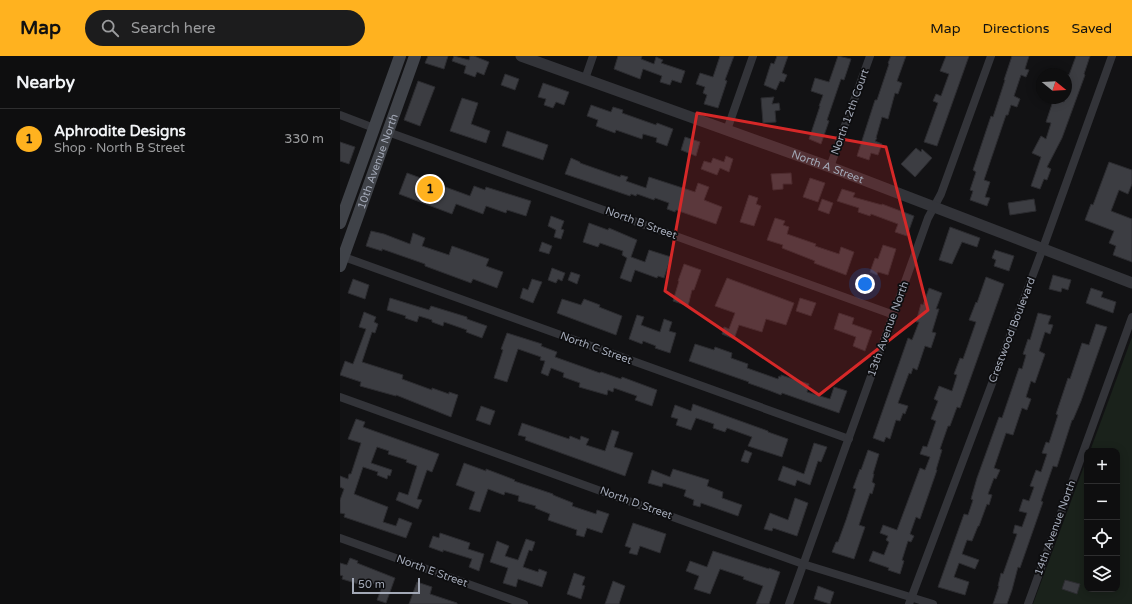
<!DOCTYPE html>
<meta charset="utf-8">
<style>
:root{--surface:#0e0e0f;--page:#1c1c1d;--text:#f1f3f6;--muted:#9b9c9e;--line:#2e2e2f;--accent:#ffb21f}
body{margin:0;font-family:"Varela Round",sans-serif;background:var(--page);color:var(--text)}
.controls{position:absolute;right:12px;bottom:12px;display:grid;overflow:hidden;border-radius:8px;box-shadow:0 2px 10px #0003}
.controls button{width:36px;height:36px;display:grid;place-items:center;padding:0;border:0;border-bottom:1px solid var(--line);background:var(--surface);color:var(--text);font:20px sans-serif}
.compass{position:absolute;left:696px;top:12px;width:36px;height:36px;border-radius:50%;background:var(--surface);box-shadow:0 2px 10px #0003;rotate:108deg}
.scale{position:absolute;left:12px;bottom:10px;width:68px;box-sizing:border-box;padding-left:4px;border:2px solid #a2a8b6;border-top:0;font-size:11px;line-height:14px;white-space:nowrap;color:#a2a8b6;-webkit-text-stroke:3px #0d0d0f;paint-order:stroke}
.you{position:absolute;left:525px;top:228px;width:14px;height:14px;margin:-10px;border:3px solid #fff;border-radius:50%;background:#1a73e8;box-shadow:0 0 0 6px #1a73e833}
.badge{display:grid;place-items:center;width:26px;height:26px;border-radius:50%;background:var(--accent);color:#111;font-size:13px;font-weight:700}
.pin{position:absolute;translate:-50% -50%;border:2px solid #fff;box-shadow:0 1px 4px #0006}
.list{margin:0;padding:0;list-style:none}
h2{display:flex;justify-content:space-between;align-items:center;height:52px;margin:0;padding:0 16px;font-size:17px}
h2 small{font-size:13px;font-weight:400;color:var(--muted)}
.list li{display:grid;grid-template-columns:26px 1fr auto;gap:12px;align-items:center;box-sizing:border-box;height:60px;padding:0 16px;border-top:1px solid var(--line)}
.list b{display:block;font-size:15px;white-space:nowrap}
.list p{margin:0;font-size:13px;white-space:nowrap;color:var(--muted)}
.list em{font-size:13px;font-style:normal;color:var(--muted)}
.icon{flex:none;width:22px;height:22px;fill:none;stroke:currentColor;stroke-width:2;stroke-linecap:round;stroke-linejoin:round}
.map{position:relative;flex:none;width:792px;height:548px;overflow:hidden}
header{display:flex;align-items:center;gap:24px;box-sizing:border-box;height:56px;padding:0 20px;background:var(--accent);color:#111}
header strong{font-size:19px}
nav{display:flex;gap:22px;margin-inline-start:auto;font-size:14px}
.search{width:280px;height:36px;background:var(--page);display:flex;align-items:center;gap:10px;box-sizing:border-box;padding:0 14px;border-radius:22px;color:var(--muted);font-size:15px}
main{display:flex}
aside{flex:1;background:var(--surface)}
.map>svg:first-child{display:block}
</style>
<header>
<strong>Map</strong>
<div class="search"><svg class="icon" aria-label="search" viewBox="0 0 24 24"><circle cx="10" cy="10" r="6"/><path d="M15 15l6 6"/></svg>Search here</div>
<nav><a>Map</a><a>Directions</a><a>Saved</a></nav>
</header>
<main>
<aside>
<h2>Nearby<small></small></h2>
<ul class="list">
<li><span class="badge">1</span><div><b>Aphrodite Designs</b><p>Shop · North B Street</p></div><em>330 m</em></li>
</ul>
</aside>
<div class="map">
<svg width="792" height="548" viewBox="0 0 792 548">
<rect width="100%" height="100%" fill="#121214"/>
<!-- green -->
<polygon fill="#1a221b" points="792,281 792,548 693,548 747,402 747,533 777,533 777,395 750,395"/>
<!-- building -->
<g fill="#3c3d42" stroke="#2c2c30">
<polygon points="88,0 108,0 104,13 85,7"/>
<polygon points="114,0 129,4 130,0 134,0 149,6 144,19 137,16 135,21 124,17 126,10 112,5"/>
<polygon points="278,0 302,0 301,3 314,8 316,1 323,4 321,7 345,15 341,27 332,24 330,29 320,26 322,20 303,13 300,23 274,13"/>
<polygon points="380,0 394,0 385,24 387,25 378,52 364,48 367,39 363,37 365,31 356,28 360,17 373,21"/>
<polygon points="437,0 448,0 442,17 447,19 444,26 440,25 436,34 424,29 431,7 434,8"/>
<polygon points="498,0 511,3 504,24 501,23 487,64 489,65 481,88 469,83 480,50 479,50 483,39 471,35 475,22 489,26"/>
<polygon points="551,0 566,0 557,25 562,27 558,38 555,37 548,63 542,61 536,82 537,82 535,85 542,88 538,99 531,97 529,104 517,100 535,44 537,44 549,8 548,7"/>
<polygon points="606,0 629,0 597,90 584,86 598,47 593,45 596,38 601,40 609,18 600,15"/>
<polygon points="672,0 689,0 685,13 689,14 686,21 681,19 674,40 680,43 677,51 671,49 668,59 666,59 644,124 650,126 645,141 650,142 647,150 630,144 633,135 630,134 636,116 633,114 651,60 653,61 665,24 664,24"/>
<polygon points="736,0 750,0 744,18 745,19 722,82 707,111 711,113 707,124 704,123 700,133 691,130 701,101 692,97 701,80 706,83 711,67 706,66 714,42 724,46 729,31 726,30 726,18 729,19"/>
<polygon points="165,18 179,23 175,34 161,29"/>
<polygon points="78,25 95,31 80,70 64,64"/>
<polygon points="203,27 229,36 224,49 216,46 213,52 204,49 206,43 198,41"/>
<polygon points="434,41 432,48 439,47 440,54 435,55 436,66 423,67 421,42"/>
<polygon points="122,42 138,47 131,68 150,75 146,87 110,75"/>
<polygon points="251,49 271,56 273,51 283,54 282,57 316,69 317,67 333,73 327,90 316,86 317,82 303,78 302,83 276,74 275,77 256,70 258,64 247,60"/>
<polygon points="167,75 208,89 203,104 162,90"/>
<polygon points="345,81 360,86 356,100 341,94"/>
<polygon points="0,86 15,91 9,108 0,105"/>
<polygon points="576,92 581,96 582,93 592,102 575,121 561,108"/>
<polygon points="386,100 393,103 389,116 380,112 377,119 361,113 364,105 371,107 373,102 384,106"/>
<polygon points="231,102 240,106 240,107 280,121 281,119 288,121 286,125 306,132 309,121 355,136 358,127 369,131 364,144 382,151 376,168 336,154 335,156 327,153 329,147 315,142 314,144 297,138 296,140 291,138 290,140 225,118"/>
<polygon points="769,106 792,114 792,128 788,138 779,134 771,155 792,163 792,206 773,199 776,190 769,187 774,175 745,164 751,148 753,149"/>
<polygon points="67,117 130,140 134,130 145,134 146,131 191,145 186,160 167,154 166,157 146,150 143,158 116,148 112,158 59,138"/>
<polygon points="451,117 452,128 443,128 443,133 433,134 431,118"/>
<polygon points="470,122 485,127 478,146 463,141"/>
<polygon points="502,133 515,137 513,141 542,149 542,148 574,160 567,180 555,176 558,168 531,158 530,160 518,156 519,152 497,145"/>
<polygon points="409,139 418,142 416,148 421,150 414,170 400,166"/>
<polygon points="482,143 493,147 489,158 478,154"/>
<polygon points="694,143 696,155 670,159 668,147"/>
<polygon points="211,160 224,165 221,173 224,174 221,183 214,181 216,174 208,170"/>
<polygon points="435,162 445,165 443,169 449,171 447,178 476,188 475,190 499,198 501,191 514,196 506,219 474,207 475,205 442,192 443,189 427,184"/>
<polygon points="249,167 268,174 269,172 297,184 291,201 305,206 309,194 331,201 324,222 318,220 317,222 295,214 291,226 280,222 287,202 282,199 283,195 260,187 258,191 243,186"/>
<polygon points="610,171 640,182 637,191 622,186 612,208 599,204"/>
<polygon points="31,175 44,178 70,188 73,177 85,182 82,190 109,199 112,190 149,203 146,210 163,216 157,232 133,223 131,227 85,210 85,208 42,193 42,195 26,190"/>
<polygon points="202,186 212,190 209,198 199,195"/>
<polygon points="543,189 556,193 548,219 538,216 537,219 530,216 535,202 538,203"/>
<polygon points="655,194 674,200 669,215 654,210 656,204 652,202"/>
<polygon points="344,208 361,214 354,234 352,234 348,250 333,245 339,225 338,225"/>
<polygon points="212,212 225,217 222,225 218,223 216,227 208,224"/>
<polygon points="231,216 240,219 237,228 228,224"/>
<polygon points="713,219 731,224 728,234 722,232 721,236 709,233"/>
<polygon points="646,221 664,228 620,352 617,351 610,370 608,370 600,393 602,394 596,414 597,414 580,463 576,461 570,478 574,480 571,486 568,485 562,504 564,505 560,518 548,514 549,512 529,505 533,495 544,499 549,486 546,484 548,480 540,477 543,469 557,474 580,412 585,414 590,401 580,398 583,390 587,391 596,365 591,363 598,345 594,343 599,330 612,335 617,319 614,318 620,302 623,303 636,266 629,264 636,246 637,247"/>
<polygon points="387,222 454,247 446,269 426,263 422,276 399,269 394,283 382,278 384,271 389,273 395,257 375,250"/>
<polygon points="13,223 29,229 25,243 8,237"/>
<polygon points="192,223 202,226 193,247 180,242 183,232 188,234"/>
<polygon points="589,232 602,237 596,253 599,253 592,276 596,277 591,292 585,290 577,314 573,312 571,318 569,317 558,347 568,350 565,358 563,357 560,365 556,364 550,383 546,381 544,386 533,382 568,282 572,284 579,266 576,266 581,248 583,249"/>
<polygon points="751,232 763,236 761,241 776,246 773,257 746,247"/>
<polygon points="50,242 89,254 91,250 127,261 127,263 147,270 142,282 126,276 127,274 104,266 103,270 92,266 92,264 79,260 77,266 65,262 66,260 47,254"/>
<polygon points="460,242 476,247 471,260 456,255"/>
<polygon points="222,243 241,249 244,243 260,249 259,251 282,260 276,279 217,257"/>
<polygon points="24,256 36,261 34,266 38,268 35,277 32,276 22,306 63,319 62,323 92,334 92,332 109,338 109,336 118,339 111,361 56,339 56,340 20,330 21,326 0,319 5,305 13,308 26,273 19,271"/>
<polygon points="499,257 514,262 512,268 532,275 525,295 513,290 516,281 494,273"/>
<polygon points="698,257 711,260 708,268 713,269 710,278 705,276 699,295 705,298 695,327 691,325 686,341 691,343 687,354 682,352 673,379 666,377 654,412 660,414 656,423 654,422 648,438 652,439 649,449 647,448 639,470 638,470 632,485 627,484 622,498 639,504 635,513 619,507 614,521 629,526 625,539 598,531 624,458 628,459 633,444 631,443 637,422 659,361 662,362 679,312 682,313 686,299 683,298 688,283 690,284"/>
<polygon points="297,259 304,261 301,269 320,276 324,263 332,266 329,275 336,277 330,297 315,292 316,290 303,285 302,288 289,283"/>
<polygon points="756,268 767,271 741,345 733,364 732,364 717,411 713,410 701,445 703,446 680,512 678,511 672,534 667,548 653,548 659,530 658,530 661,517 663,518 677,478 673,477 675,469 682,471 687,457 679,455 683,443 689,445 694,431 690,430 696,414 701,416 707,398 702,397 706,386 709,387 718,359 716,358 728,322 730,323 742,287 749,289"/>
<polygon points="167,277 202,288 201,290 217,296 215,301 260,317 261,316 281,323 282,321 317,334 312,350 295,344 297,340 274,332 273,336 268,334 267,339 239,331 240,327 223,321 224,317 211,312 208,320 201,317 205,305 200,304 201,301 178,293 167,326 154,322 163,294 161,293"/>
<polygon points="355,288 374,294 375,291 392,297 391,302 408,308 407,312 438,323 439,320 441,321 441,319 469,328 467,336 490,343 494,331 507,335 499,357 442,337 441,339 428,334 408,327 409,326 349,305"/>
<polygon points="353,348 428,375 428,376 448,383 442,401 408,390 412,381 387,372 385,376 373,372 374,368 356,362 351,374 336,369 338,363 331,361 335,349 351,355"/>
<polygon points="141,350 155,355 150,369 136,364"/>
<polygon points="16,363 25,366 23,371 99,398 92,416 87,414 77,443 82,444 78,453 56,444 59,436 68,439 77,410 66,406 67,404 48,398 49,395 37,391 31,407 52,414 50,420 48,419 47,423 37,419 38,416 23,411 14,438 48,451 43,466 56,470 59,462 72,467 66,482 4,461 5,458 0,457 0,444 4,433 0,431 0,420 8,423 9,418 11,418 21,387 8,383"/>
<polygon points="182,367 229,383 230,380 240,384 241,380 249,383 246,389 265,395 272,374 279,376 274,391 293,397 285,420 185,384 186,381 178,379"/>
<polygon points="474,387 487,391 481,406 478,405 470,429 457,424 455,430 438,424 443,410 464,418"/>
<polygon points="405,394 412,397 408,407 401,405"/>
<polygon points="528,394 539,398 533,418 534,418 532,426 535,428 532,438 530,437 519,469 525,471 514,503 492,496 496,486 498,486 506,464 516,433 513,432 520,413 521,414"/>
<polygon points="124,407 146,415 146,413 175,424 174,425 213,438 213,439 233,447 232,450 256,458 257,454 269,458 262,477 247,472 244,481 236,479 237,474 208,464 210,458 195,452 196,450 178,445 179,440 165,436 164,439 148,433 140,456 129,453 135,436 116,429"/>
<polygon points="333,413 369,424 367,430 383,436 382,442 402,449 398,460 361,447 360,451 353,449 354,444 344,440 346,434 323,427 322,431 308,427 312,414 330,421"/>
<polygon points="455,442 468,447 457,480 433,472 432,475 424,473 430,457 448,464"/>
<polygon points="293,467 326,478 320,497 300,490 297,499 289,497 291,492 285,490"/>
<polygon points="100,477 130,487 128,493 144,498 139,515 129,511 132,503 103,494 103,496 89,491 93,480 99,482"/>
<polygon points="186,483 195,486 192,495 189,494 183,511 198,516 199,513 207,516 202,531 178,523 176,531 163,527 168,512 150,506 157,485 169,490 165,500 178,504"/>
<polygon points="373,495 429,513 429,512 440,516 429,548 416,548 423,530 403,523 404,521 380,513 370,538 354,533 359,520 346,515 350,505 367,511"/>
<polygon points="10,502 18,505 17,507 55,522 46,547 37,544 42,531 27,525 25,530 2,523 3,520 0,519 0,507 7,509"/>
<polygon points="234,517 245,521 242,529 245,530 241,543 227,538"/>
<polygon points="725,524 740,528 737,538 722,533"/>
<polygon points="273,525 285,530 279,548 265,548"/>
<polygon points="77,526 92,531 90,538 117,547 117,548 69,548"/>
<polygon points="478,530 494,536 490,548 474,543"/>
</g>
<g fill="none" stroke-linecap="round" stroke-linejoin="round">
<!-- minor -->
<g stroke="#333439" stroke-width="8">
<polyline points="245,23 253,0"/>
<polyline points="0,59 34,72"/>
<polyline points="387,74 413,0"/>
<polyline points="48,76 554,259"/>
<polyline points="490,111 530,0"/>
<polyline points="4,201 509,383"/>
<polyline points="0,341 463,508 593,548"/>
<polyline points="0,482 184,548"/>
<polyline points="449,548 588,162 601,138 651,0"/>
<polyline points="569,548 703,192 772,0"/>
<polyline points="688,548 792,261"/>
</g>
<!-- tertiary -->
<path stroke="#333439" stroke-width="11" id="s1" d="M 181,0 L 490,111 L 792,227"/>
<!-- secondary -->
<g stroke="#404349" stroke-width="12">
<polyline points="0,167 60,0"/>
<path id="s2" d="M 0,210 L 75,0"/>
</g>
</g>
<!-- marked area -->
<path fill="#d62828" fill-opacity="0.2" stroke="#d62828" stroke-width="3" stroke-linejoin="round" d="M 357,57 L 546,91 L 588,254 L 479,339 L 325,235 Z"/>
<g text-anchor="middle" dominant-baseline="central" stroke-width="3.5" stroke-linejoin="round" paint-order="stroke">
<!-- street labels -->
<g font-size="11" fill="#a2a8b6" stroke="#0d0d0f">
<text transform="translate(510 56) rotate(-70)">North 12th Court</text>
<text stroke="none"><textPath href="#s2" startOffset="111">10th Avenue North</textPath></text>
<text stroke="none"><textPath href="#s1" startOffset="326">North A Street</textPath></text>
<text transform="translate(301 167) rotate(20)">North B Street</text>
<text transform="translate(548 273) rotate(-70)">13th Avenue North</text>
<text transform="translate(672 274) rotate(-69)">Crestwood Boulevard</text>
<text transform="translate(256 292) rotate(20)">North C Street</text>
<text transform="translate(296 447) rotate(20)">North D Street</text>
<text transform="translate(715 472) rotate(-70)">14th Avenue North</text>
<text transform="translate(92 515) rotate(20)">North E Street</text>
</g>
</g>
</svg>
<div class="controls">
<button>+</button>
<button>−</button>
<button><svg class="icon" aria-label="locate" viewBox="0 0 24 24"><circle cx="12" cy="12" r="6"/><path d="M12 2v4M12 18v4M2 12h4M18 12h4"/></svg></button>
<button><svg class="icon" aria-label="layers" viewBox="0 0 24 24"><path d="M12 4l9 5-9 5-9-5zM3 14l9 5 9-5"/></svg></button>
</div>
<svg class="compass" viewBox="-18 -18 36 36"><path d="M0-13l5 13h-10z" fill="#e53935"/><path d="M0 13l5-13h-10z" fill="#9b9c9e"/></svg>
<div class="scale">50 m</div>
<div class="you"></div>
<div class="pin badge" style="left:90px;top:133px">1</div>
</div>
</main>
